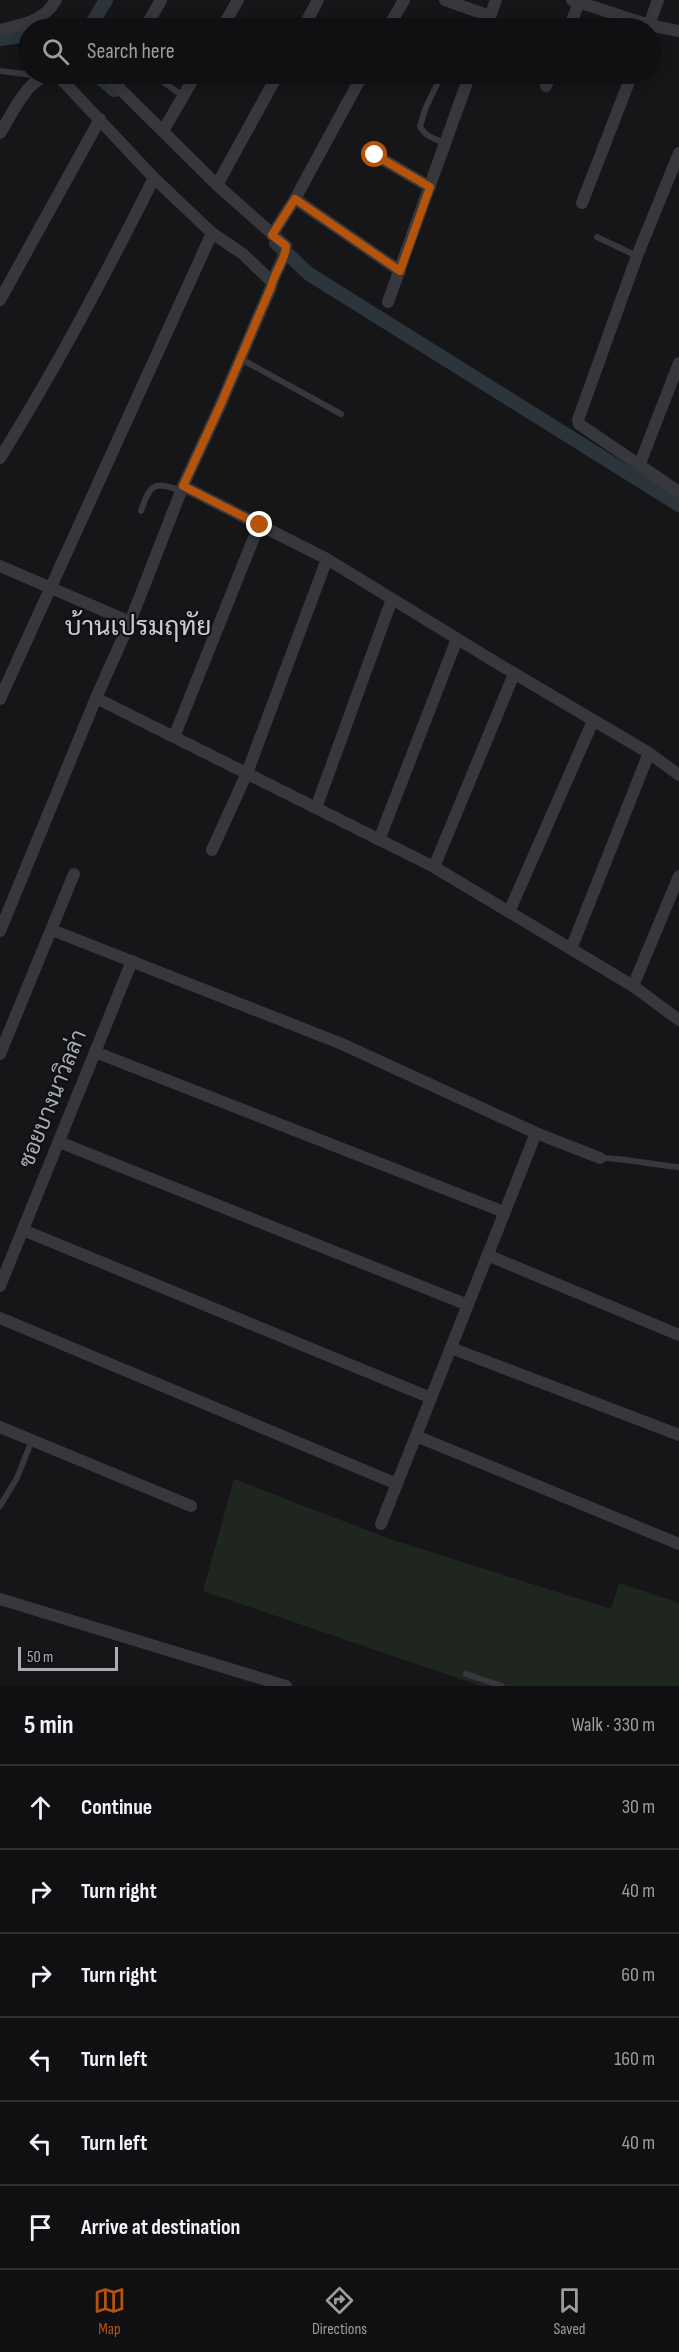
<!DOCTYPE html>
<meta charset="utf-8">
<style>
:root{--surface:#101012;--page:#1e1e20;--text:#f1f3f6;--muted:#9c9d9f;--line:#303032;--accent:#b45309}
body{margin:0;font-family:"Sofia Sans Condensed",Sarabun,sans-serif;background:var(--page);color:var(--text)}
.scale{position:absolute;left:18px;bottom:15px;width:100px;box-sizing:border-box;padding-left:6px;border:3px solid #a8adb8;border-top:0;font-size:16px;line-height:21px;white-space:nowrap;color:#a8adb8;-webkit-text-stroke:4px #111113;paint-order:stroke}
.stop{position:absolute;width:18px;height:18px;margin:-14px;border:4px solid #b45309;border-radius:50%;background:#fff}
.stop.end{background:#b45309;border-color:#fff;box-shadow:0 2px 6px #0008}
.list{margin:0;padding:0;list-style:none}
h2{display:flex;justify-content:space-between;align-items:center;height:78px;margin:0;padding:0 24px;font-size:26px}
h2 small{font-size:20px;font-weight:400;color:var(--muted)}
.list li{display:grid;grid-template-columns:39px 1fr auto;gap:18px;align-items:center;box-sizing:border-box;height:84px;padding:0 24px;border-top:2px solid var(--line)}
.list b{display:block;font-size:22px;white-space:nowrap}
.list em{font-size:20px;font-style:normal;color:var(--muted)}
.icon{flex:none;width:33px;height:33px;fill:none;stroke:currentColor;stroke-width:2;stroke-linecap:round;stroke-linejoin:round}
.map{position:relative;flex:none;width:679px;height:1686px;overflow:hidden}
.search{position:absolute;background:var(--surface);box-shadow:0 3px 15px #0003;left:18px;right:18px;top:18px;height:66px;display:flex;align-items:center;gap:15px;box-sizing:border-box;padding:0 21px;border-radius:33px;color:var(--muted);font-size:22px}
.sheet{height:582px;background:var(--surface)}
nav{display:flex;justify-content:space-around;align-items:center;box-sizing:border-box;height:84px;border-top:2px solid var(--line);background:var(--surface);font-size:16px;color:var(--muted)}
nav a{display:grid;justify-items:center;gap:3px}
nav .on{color:var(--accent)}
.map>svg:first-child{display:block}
</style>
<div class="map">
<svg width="679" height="1686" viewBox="0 0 679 1686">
<rect width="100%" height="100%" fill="#161618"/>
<!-- green -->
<polygon fill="#1e261f" points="234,1479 390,1539 611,1609 619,1583 679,1603 679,1686 481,1686 203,1591"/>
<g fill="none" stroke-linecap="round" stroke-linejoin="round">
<!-- canal -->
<g stroke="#2c353c" stroke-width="14">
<polyline points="89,28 106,0"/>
<polyline points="0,39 28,35"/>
<polyline points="96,74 114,90"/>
<polyline points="276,243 309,274 679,505"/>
</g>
<!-- service -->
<g stroke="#37383d" stroke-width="6">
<polyline points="0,71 41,76"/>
<path d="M 442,74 L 426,107 L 420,126 C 424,136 435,139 445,143"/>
<polyline points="159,79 183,96"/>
<polyline points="597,237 637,256"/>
<polyline points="241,359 341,414"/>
<path d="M 141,511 C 150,485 153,480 181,491"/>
<path d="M 600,1158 C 627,1158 652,1165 679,1167"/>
<polyline points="0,1506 17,1478 32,1440"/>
<polyline points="466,1674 502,1686"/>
</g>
<!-- minor -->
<g stroke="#37383d" stroke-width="12">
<polyline points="445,0 490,16"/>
<polyline points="572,0 649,25 679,31"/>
<polyline points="145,28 161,0"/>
<polyline points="222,28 238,0"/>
<polyline points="303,28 318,0"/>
<polyline points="388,28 404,0"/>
<polyline points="486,28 496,0"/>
<polyline points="569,28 580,0"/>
<polyline points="648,28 658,0"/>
<path d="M 0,30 C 23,24 43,22 56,0"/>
<polyline points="546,86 551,74"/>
<polyline points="163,131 196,74"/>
<path d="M 0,133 C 13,113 27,78 52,74 L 62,80 L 154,178 L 212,233 L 243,254 L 272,282"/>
<polyline points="679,153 637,256 578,420 579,424 679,492"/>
<polyline points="375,155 430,187"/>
<polyline points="217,185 278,74"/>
<polyline points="295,199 400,271"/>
<polyline points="582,203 632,74"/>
<polyline points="272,235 295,199 363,74"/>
<polyline points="0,300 100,119"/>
<polyline points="388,302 470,74"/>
<path d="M 0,458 C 57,367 106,273 154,178"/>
<polyline points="639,466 679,363"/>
<polyline points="183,486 327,559 500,665 649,753 679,775"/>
<polyline points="0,566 130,622"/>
<polyline points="96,698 434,867 633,986 679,1020"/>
<polyline points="0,699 212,233"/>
<polyline points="174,737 259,525"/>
<polyline points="316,808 392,599"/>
<polyline points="379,840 457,639"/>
<polyline points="212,850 247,773 327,559"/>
<polyline points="434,867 514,674"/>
<polyline points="509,912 593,721"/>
<polyline points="52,930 342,1044 536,1133 600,1158"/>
<path d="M 0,931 L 96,698 L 130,622 L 183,486 L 220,406 L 271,287 C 274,273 286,257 286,246 L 217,185 L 105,74"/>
<polyline points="571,949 649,753"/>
<polyline points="633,986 679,876"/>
<polyline points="95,1052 504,1212"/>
<polyline points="0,1054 74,874"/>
<polyline points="59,1142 468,1305"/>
<polyline points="23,1230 431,1398"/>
<polyline points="487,1255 679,1335"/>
<polyline points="0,1286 132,961"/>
<polyline points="0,1318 397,1484"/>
<polyline points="451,1348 679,1435"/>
<polyline points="0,1427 191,1506"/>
<polyline points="416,1436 679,1544"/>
<polyline points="381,1524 536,1133"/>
<polyline points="0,1599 286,1686"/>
</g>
</g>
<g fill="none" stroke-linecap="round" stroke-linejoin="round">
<!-- route -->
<path stroke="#b45309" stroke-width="8" d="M 260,525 L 183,486 L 220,406 L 271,287 C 274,273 286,259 286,246 L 272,235 L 295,199 L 400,271 L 430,187 L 375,155"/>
</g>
<g text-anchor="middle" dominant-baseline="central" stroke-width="4.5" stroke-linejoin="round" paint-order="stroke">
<!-- street labels -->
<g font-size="22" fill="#a8adb8" stroke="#111113">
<text transform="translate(53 1099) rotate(-68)">ซอยบางนาวิลล่า</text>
</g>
<!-- quarter labels -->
<g font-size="26" fill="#c9ccd4" stroke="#111113">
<text x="138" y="627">บ้านเปรมฤทัย</text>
</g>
</g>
</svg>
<div class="scale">50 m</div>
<div class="stop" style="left:375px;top:155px"></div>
<div class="stop end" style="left:260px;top:525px"></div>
<div class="search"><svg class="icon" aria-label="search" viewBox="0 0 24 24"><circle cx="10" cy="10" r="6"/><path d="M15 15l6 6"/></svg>Search here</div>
</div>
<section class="sheet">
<h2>5 min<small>Walk · 330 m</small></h2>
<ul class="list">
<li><svg class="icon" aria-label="ahead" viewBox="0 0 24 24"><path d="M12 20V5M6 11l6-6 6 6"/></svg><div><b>Continue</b></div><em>30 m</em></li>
<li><svg class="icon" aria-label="right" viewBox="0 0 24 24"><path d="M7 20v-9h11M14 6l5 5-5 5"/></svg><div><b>Turn right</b></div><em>40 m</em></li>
<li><svg class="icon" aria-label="right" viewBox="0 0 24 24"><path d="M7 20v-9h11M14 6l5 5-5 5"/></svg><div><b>Turn right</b></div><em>60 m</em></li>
<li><svg class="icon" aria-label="left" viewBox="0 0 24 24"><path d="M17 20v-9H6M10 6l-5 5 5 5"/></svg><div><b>Turn left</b></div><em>160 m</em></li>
<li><svg class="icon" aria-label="left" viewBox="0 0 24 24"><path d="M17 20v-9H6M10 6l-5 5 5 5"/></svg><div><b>Turn left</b></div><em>40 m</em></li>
<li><svg class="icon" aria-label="arrive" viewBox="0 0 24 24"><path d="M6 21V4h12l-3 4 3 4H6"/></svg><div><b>Arrive at destination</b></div></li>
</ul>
</section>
<nav>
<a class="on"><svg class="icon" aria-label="map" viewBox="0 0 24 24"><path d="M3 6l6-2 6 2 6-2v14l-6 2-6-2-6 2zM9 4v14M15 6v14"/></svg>Map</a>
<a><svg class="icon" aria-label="directions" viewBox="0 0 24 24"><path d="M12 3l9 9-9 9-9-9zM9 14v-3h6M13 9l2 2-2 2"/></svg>Directions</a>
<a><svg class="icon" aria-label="saved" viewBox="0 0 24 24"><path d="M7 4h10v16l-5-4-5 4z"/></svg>Saved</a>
</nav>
